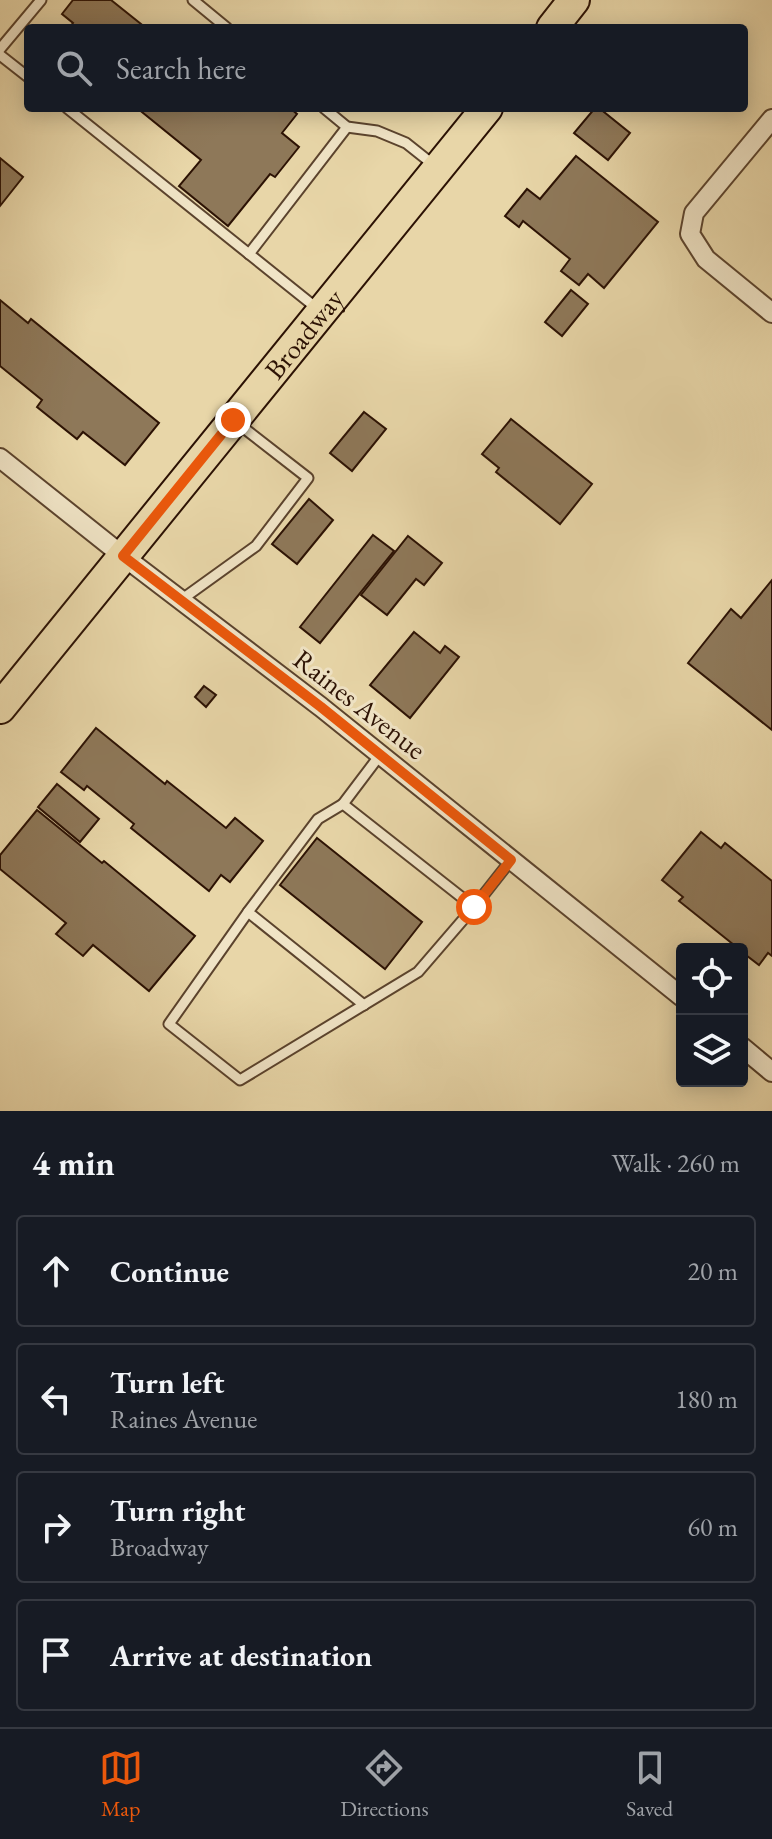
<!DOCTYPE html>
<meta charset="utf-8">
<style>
:root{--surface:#171b24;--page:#242831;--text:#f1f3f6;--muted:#9ea1a6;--line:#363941;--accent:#ea580c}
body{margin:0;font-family:"EB Garamond",serif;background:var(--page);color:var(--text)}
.controls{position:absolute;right:24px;bottom:24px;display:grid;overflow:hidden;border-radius:8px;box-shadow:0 4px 20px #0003}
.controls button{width:72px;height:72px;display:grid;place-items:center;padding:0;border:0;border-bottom:2px solid var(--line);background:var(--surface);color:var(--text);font:40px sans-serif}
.stop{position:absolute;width:24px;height:24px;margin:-18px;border:6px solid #ea580c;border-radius:50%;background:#fff}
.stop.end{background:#ea580c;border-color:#fff;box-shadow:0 2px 8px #0008}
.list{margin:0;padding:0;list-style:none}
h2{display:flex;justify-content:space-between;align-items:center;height:104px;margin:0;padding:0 32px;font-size:34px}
h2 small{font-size:26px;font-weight:400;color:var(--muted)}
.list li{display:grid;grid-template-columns:52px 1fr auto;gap:24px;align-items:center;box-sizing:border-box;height:112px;margin:0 16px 16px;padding:0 16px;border:2px solid var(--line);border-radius:8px}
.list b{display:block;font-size:30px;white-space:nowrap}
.list p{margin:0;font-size:26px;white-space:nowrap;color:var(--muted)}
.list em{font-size:26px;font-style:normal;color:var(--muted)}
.icon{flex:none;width:44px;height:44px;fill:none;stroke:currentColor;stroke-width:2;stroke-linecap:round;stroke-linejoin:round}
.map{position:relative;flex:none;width:772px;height:1111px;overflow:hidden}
.search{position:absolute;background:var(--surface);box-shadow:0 4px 20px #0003;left:24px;right:24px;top:24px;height:88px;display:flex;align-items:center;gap:20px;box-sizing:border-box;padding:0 28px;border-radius:8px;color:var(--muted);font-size:30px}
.sheet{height:616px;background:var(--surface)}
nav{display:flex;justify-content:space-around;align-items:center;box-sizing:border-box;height:112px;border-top:2px solid var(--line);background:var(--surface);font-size:22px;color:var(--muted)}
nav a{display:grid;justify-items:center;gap:4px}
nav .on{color:var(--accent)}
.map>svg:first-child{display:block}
</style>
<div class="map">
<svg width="772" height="1111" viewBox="0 0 772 1111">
<rect width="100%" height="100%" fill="#e8d6a8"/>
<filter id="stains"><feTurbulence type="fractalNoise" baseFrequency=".0025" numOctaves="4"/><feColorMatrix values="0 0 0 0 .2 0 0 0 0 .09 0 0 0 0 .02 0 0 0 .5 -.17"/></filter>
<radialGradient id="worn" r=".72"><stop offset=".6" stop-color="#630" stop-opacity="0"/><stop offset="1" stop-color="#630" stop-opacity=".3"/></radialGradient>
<!-- building -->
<g fill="#8e7859" stroke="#2c1204" stroke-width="2">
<polygon points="73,0 111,0 146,28 69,28 73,23 62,14"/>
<polygon points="137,108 290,108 297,114 282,133 299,147 275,177 270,174 228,226 179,186 201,160"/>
<polygon points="595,108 599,108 630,133 608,160 574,133"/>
<polygon points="576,156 658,222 604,288 588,274 579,285 561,271 570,259 523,221 519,227 505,216 527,189 540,199"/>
<polygon points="0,158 23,177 0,206"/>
<polygon points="571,290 588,304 562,336 545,322"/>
<polygon points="0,300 28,323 31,319 159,423 125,465 83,432 77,439 37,407 42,400 0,366"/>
<polygon points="364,412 386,429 352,471 330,453"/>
<polygon points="511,419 592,484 560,524 496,472 499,468 482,454"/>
<polygon points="309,499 333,520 297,564 272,544"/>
<polygon points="373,535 394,551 320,643 300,627"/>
<polygon points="408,536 442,563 424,585 416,579 387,615 361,595"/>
<polygon points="772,580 772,730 688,663 731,609 741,618"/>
<polygon points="414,632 440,653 445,646 459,657 410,718 370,685"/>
<polygon points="204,686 216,695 206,707 195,697"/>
<polygon points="96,728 165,784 167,781 226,828 235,818 263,841 230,882 221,875 209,891 131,828 134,824 87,786 84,790 61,772"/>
<polygon points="57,784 99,819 80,842 38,807"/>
<polygon points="37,810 102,863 104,861 195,936 149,991 93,945 83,956 56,934 66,923 0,869 0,855"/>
<polygon points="701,832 721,848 725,843 772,881 772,956 768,953 759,965 742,952 742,949 739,949 679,901 683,897 662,880"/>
<polygon points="317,838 422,922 385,969 280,885"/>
</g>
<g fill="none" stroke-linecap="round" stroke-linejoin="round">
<!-- lane casing -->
<g stroke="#5b432d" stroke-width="13">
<g id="lane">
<polyline points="193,0 227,28"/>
<polyline points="0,49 41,0"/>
<polyline points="0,55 28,77"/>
<polyline points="67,108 319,310"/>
<polyline points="324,108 347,127 377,131 406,143 435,166"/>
<polyline points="249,254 347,127"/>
<polyline points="181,600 256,546 308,478 236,422"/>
<polyline points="380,755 343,804 474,907 511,860"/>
<polyline points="343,804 318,819 248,912 169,1024 240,1080 418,972 474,907"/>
<polyline points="248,912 364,1005"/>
</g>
</g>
<!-- street casing -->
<g stroke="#5b432d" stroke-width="22">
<g id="street">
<polyline points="772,119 694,213 690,234 706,259 772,313"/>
<polyline points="0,458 123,556 321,707 682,997"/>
<polyline points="742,1047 772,1072"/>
</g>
</g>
<!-- primary casing -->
<g stroke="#2c1204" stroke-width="34">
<g id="primary">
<polyline points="552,28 574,0"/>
<path id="s1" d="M 0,708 L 487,108"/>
</g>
</g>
<!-- lane -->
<use href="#lane" stroke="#f0e4c6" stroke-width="9"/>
<!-- street -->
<use href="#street" stroke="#f0e4c6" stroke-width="18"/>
<!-- primary -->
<use href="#primary" stroke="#e8d6a8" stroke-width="30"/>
</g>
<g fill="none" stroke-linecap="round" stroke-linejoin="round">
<!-- route -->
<polyline stroke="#ea580c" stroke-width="10" points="233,420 123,556 321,707 511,860 474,907"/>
</g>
<g text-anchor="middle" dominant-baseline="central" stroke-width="6" stroke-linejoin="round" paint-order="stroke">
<!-- street labels -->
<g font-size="28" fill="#2c1204" stroke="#f0e4c6">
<text stroke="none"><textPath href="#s1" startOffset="482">Broadway</textPath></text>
<text transform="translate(360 704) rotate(38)">Raines Avenue</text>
</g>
</g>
<rect width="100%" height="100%" filter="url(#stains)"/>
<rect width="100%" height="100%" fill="url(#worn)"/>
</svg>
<div class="controls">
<button><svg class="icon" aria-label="locate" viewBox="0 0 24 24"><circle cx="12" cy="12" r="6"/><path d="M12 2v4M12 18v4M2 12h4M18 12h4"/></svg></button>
<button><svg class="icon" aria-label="layers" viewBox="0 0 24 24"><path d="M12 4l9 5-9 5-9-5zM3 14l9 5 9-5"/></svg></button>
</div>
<div class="stop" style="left:474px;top:907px"></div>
<div class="stop end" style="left:233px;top:420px"></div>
<div class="search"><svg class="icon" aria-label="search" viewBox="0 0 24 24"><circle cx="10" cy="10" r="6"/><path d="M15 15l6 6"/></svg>Search here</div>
</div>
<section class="sheet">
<h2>4 min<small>Walk · 260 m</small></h2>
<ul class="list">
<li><svg class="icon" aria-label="ahead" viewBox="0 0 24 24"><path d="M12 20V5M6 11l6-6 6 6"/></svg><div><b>Continue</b></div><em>20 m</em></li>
<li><svg class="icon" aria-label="left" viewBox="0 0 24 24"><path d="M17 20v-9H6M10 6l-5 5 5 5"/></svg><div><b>Turn left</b><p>Raines Avenue</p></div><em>180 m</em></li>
<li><svg class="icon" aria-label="right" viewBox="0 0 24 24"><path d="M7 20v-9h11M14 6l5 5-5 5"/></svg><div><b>Turn right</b><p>Broadway</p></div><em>60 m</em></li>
<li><svg class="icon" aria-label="arrive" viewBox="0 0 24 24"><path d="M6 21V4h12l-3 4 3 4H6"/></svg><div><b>Arrive at destination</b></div></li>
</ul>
</section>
<nav>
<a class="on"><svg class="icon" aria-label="map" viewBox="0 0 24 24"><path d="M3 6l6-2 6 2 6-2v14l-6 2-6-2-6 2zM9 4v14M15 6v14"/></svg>Map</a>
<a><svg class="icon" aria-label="directions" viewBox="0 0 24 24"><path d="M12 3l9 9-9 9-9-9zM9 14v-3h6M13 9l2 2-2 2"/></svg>Directions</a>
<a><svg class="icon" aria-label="saved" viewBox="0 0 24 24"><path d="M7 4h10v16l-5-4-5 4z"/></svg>Saved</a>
</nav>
